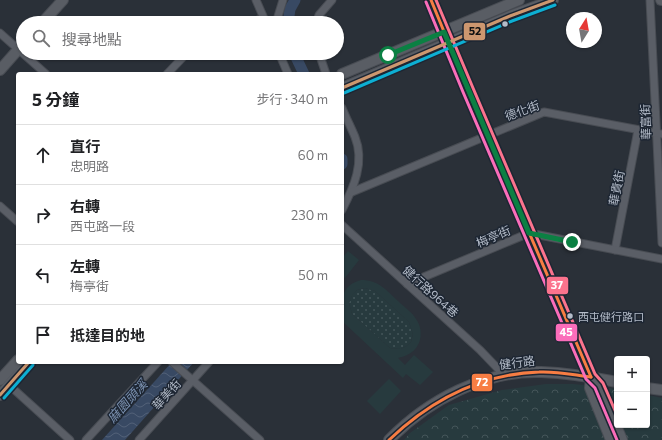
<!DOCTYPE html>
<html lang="zh-TW">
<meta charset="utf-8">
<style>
:root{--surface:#fff;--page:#f6f6f6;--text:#202124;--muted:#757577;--line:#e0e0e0}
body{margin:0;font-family:Commissioner,"Noto Sans TC",sans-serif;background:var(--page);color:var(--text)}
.controls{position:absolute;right:12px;bottom:12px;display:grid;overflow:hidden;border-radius:4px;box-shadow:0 1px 3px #0004}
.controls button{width:36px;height:36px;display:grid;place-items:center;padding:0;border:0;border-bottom:1px solid var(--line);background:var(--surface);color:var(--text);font:20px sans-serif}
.compass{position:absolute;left:566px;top:12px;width:36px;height:36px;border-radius:50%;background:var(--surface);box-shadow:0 1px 3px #0004;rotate:11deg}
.stop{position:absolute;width:12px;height:12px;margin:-9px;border:3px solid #0b8043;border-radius:50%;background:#fff}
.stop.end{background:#0b8043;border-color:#fff;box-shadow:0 1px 4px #0008}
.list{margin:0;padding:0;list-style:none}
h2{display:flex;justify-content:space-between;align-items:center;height:52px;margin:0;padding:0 16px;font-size:17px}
h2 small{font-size:13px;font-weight:400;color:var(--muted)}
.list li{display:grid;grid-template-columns:26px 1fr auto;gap:12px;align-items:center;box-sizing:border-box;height:60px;padding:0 16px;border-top:1px solid var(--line)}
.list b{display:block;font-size:15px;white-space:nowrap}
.list p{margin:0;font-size:13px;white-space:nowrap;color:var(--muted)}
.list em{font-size:13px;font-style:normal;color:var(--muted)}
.icon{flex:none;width:22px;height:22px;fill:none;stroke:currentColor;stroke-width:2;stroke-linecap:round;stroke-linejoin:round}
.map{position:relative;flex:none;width:662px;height:440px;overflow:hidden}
.search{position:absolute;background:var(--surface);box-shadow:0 1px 3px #0004;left:16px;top:16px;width:328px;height:44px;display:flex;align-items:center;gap:10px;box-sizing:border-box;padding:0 14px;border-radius:22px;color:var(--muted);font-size:15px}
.panel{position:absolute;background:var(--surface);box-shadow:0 1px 3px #0004;left:16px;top:72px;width:328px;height:292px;border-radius:4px}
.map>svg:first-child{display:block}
</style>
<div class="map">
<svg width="662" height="440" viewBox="0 0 662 440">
<defs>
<pattern id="grass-dots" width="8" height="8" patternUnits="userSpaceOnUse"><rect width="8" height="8" fill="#273a3e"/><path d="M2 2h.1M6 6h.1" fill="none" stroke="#445559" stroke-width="1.8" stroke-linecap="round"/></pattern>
<pattern id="forest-crowns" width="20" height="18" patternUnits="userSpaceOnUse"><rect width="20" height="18" fill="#273a3e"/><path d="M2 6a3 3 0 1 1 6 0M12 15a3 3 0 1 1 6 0" fill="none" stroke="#445559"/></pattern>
<pattern id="water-waves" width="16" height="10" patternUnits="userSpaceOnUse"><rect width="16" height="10" fill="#384963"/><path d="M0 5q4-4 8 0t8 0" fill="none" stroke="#526178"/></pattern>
</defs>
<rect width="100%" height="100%" fill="#2a3038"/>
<!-- grass -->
<polygon fill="url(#grass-dots)" points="365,288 375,291 409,322 413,334 411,342 408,345 401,349 390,348 352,314 349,303 352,295 357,290"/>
<!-- forest -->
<polygon fill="url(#forest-crowns)" points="546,384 573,384 617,389 617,425 647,425 647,395 662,398 662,440 404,440 410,433 449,405 502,390"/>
<!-- pitch -->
<g fill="#273a3e" fill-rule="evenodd">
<polygon points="348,251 359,260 345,278 342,275 342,258"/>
<path d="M 361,280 C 379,280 386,290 398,301 C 404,307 412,312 416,319 C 424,330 422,347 409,354 C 406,356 401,357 398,358 L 405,365 L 414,355 L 433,372 L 420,385 L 406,374 L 403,378 L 342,321 C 342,301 339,286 361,280 ZM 365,288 L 375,291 L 409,322 L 413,334 L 411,342 L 408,345 L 401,349 L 390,348 L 352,314 L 349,303 L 352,296 L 357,290 Z"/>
<polygon points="389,379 401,391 380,414 367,401"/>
</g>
<!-- water -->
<polygon fill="url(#water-waves)" points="172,362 194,362 125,440 102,440"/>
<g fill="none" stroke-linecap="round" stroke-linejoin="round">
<!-- river -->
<g stroke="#384963" stroke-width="11">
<polyline points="288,23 290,9 295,0"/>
<polyline points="294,53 304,74"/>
<polyline points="342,159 342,164"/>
</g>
<!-- street casing -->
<g stroke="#484c53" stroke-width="9">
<g id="street">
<polyline points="256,0 266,23"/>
<polyline points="650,0 662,243"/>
<polyline points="251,23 263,18"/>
<polyline points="276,23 283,0"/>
<polyline points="316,23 319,15 332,0"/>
<polyline points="0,33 46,74"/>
<polyline points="279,53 288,74"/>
<polyline points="319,53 326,74"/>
<polyline points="167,74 187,53"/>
<path d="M 342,108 C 346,118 351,127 355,137 C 365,162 354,187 342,210"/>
<polyline points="352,192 544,112 662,134"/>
<polyline points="0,206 18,222"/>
<polyline points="342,225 480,350 504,375"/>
<polyline points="615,250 638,130"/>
<polyline points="407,284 529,233 662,259"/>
<polyline points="172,362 260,440"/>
<polyline points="9,385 70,440"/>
<polyline points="86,440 158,362"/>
<polyline points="139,440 209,362"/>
</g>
</g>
<!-- secondary casing -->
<g stroke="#484c53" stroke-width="12">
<g id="secondary">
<polyline points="431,0 468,90 591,377 599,385 622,440"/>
<polyline points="661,0 662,0"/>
<polyline points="42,23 63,0"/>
<polyline points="0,70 23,44"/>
<polyline points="342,74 519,0"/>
<polyline points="342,88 510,16 553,0"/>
<polyline points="591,377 590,388 611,440"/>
<polyline points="0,380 18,360"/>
<polyline points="647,388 662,390"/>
<polyline points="0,395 29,362"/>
<path d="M 389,440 C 428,400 485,370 541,372 C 567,373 592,377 617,382"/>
</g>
</g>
<!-- street -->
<use href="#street" stroke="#5a5e66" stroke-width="7"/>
<!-- secondary -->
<use href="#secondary" stroke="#595d64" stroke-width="10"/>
<!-- bus-1 casing -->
<g stroke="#1d2633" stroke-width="6">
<g id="bus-1">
<polyline points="431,0 468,90 591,377"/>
<path d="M 389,440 C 431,400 480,374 539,372 C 556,371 574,375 591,377"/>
</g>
</g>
<!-- bus-2 casing -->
<g stroke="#1d2633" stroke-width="6">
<polyline id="bus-2" points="426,2 463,92 586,379 595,388 617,440"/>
</g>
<!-- bus-3 casing -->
<g stroke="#1d2633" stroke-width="6">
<polyline id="bus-3" points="436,0 473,88 595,374 603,383 617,415"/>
</g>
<!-- bus-4 casing -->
<g stroke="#1d2633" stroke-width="6">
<g id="bus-4">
<polyline points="342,88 510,16 553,0"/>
<polyline points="0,395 29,362"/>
</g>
</g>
<!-- bus-5 casing -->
<g stroke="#1d2633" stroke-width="6">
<g id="bus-5">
<polyline points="344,93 512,21 555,5"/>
<polyline points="4,398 33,365"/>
</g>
</g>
<!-- bus-1 -->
<use href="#bus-1" stroke="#f77d43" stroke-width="3"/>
<!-- bus-2 -->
<use href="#bus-2" stroke="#fb6dba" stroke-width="3"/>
<!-- bus-3 -->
<use href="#bus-3" stroke="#fc738d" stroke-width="3"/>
<!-- bus-4 -->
<use href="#bus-4" stroke="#cd976f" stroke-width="3"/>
<!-- bus-5 -->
<use href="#bus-5" stroke="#0dafd3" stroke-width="3"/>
</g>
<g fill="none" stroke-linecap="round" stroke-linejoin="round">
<!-- route -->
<polyline stroke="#0b8043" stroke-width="5" points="388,55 444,32 529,233 572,242"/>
</g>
<!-- markers -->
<g fill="#b4bcc9" stroke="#1d2633" stroke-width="1.5">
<circle cx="505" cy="24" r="3.5"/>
<circle cx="570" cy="316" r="3.5"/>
</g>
<g text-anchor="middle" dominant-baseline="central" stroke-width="3" stroke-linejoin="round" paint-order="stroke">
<!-- bus labels -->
<g font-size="11" fill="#b4bcc9" stroke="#1d2633" text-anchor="start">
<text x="578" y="316">西屯健行路口</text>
</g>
<!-- street labels -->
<g font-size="12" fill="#b4bcc9" stroke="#1d2633">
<text transform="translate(522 110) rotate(-20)">德化街</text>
<text transform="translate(645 122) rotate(-92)">華富街</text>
<text transform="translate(616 188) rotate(-79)">華貴街</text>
<text transform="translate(493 236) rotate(-23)">梅亭街</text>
<text transform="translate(431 291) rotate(42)">健行路964巷</text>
<text transform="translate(517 362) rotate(-7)">健行路</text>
<text transform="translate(166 394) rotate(-48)">華美街</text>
</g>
<!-- water labels -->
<g font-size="13" font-style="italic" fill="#7c92b1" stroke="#1d2633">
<text transform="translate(127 401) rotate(-48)">麻園頭溪</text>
</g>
</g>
<g stroke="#1d2633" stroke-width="1.5">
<rect x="463" y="22" width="23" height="19" rx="4" fill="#cd976f"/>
<rect x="546" y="276" width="23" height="19" rx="4" fill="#fc738d"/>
<rect x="555" y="323" width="23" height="19" rx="4" fill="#fb6dba"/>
<rect x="471" y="373" width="22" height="19" rx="4" fill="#f77d43"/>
</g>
<g font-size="11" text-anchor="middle" font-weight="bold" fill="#fff">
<text x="557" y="289">37</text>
<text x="566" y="336">45</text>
<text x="482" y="386">72</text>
</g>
<g font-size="11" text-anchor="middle" font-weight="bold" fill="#111">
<text x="475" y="35">52</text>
</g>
</svg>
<div class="controls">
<button>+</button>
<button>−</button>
</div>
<svg class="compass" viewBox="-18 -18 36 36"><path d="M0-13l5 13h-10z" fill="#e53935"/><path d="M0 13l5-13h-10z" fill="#757577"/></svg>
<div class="stop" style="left:388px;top:55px"></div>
<div class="stop end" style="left:572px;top:242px"></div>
<div class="search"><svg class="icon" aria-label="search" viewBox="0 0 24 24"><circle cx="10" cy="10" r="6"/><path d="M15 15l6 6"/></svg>搜尋地點</div>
<section class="panel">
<h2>5 分鐘<small>步行 · 340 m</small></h2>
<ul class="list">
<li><svg class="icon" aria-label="ahead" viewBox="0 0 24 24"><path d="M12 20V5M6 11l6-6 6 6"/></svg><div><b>直行</b><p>忠明路</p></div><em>60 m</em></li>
<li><svg class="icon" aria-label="right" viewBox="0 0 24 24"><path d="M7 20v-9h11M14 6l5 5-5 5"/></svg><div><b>右轉</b><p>西屯路一段</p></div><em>230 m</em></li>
<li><svg class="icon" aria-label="left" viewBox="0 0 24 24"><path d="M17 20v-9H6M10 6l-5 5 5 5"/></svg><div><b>左轉</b><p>梅亭街</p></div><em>50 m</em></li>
<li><svg class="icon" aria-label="arrive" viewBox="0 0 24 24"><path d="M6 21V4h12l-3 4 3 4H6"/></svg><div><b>抵達目的地</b></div></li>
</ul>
</section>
</div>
